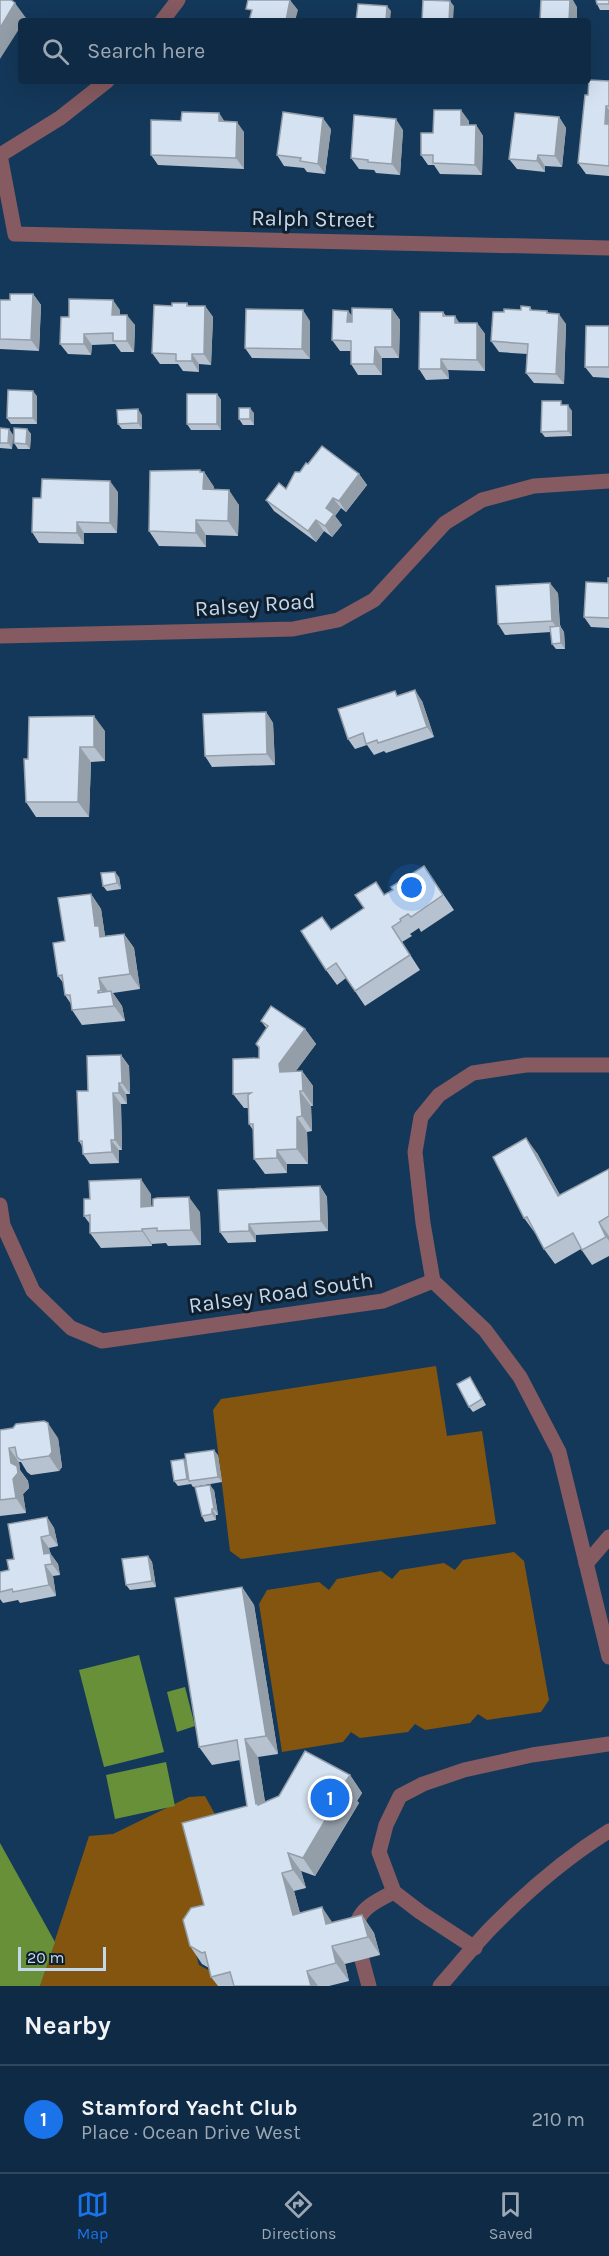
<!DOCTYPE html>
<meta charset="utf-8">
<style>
:root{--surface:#0f2a44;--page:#1d364f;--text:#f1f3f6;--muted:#9ba7b2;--line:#2f465d;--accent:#1a73e8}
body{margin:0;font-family:Karla,sans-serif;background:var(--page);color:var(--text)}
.scale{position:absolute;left:18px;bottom:15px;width:88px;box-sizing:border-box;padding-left:6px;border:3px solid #c4d8ed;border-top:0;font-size:16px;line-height:21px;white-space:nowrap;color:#c4d8ed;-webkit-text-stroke:4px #101f2e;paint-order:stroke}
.you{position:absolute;left:412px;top:888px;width:21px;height:21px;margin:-15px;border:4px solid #fff;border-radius:50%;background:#1a73e8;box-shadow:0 0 0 9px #1a73e833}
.badge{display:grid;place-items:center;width:39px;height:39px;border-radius:50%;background:var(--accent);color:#fff;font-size:20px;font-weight:700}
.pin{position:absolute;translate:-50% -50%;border:3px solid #fff;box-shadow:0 2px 6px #0006}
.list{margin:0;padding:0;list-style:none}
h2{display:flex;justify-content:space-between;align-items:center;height:78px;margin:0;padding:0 24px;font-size:26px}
h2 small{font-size:20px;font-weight:400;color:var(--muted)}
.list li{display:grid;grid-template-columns:39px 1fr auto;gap:18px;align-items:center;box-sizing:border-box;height:108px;padding:0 24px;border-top:2px solid var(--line)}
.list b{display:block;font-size:22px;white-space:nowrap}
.list p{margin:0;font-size:20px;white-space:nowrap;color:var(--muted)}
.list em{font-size:20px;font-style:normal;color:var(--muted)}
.icon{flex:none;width:33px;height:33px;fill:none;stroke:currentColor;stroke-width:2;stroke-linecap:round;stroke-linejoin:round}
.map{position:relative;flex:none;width:609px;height:1986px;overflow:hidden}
.search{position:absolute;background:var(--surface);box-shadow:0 6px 24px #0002;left:18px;right:18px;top:18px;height:66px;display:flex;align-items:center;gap:15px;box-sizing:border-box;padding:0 21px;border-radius:6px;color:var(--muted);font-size:22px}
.sheet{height:186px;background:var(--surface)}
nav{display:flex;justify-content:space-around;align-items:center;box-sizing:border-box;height:84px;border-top:2px solid var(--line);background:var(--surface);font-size:16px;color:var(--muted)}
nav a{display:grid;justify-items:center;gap:3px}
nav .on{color:var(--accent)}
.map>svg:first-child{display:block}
</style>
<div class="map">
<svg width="609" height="1986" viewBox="0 0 609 1986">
<rect width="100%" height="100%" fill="#14385a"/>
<!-- green -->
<g fill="#84550e">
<polygon points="436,1366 447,1436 482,1431 496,1524 241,1559 230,1551 213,1410 221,1399"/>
<polygon points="514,1552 524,1561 549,1700 541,1712 487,1720 478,1714 470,1723 425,1730 415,1724 408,1732 360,1738 351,1732 343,1742 282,1752 259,1604 267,1590 319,1582 329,1590 337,1579 381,1571 392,1579 400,1570 444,1563 455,1570 463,1560"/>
<polygon points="205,1796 218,1820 212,1920 191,1936 199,1965 218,1975 220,1986 40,1986 89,1836 113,1834 189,1797"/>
</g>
<!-- water -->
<g fill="#679038">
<polygon points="139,1655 164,1752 104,1767 79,1670"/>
<polygon points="185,1687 195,1726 177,1732 167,1692"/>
<polygon points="166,1762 175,1806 115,1819 106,1775"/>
<polygon points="0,1843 55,1942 40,1986 0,1986"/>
</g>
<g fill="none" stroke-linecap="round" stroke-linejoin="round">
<!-- service -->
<g stroke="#855a60" stroke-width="15">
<path d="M 356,1933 C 355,1910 376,1901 394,1892"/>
<polyline points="475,1948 420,1912 394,1892 379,1852 386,1825 400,1796 423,1784 464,1770 532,1755 609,1744"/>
<polyline points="362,1960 369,1986"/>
</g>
<!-- minor -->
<g stroke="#855a60" stroke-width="15">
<polyline points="162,21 178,0"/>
<polyline points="0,155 15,234 609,248"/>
<polyline points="0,155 60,118 107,81"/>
<polyline points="0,636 293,629 338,620 374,600 445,523 482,500 534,486 609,481"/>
<polyline points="0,1205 3,1225 33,1291 71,1328 102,1341 383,1301 433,1281 485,1330 520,1377 559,1452 609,1657"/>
<polyline points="433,1281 423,1223 415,1152 421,1117 439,1095 473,1073 526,1065 609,1065"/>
<polyline points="586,1564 609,1537"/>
<path d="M 440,1986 C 459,1965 477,1941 498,1921 C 532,1887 569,1856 609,1831"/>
</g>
</g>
<!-- wall -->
<g fill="#b6c2cf">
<polygon points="609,0 609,10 600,10 597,4"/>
<polygon points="609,81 609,176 586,174 578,163 588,95"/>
<polygon points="219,113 224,121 244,132 244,169 158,165 151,155 181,121"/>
<polygon points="559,117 566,128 562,167 545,166 545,172 517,169 509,159"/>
<polygon points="469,121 469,125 476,125 483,136 482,175 440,174 434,165 428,165 421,155 433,133"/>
<polygon points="331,129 325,174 307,172 304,168 284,166 277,155"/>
<polygon points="403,130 400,175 376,173 374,170 359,169 351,158"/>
<polygon points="33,294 41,305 39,351 0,349 0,300 10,300"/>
<polygon points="187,303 189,306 205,306 213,317 211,365 199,364 199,372 183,371 178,364 160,364 152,353 172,306"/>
<polygon points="530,307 532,310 547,311 549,313 566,324 564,384 534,383 526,373 527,354 499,352 491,341 504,312 521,310"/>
<polygon points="392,309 400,320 399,358 382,358 382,375 358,375 351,364 351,351 340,351 332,340 348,311 352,316"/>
<polygon points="120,310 120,315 135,325 134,352 121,352 115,344 92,345 91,355 68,354 60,344 69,317"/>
<polygon points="443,312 446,316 460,323 477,323 485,334 485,371 448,370 449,379 426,380 419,369"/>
<polygon points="310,321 310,359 252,358 245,348"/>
<polygon points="609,326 609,378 593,377 585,367"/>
<polygon points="217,394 221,400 221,430 191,430 187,424"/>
<polygon points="37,396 37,424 11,424 7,418"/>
<polygon points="564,405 572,411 572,436 545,437 541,432"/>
<polygon points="254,413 254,425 243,425 239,419"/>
<polygon points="142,415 142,429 122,429 118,424"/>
<polygon points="0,428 9,429 13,435 12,449 0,448"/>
<polygon points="27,429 31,434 30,449 18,449 14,443"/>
<polygon points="308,464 359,474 367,485 346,512 341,508 335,516 342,525 332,537 324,531 316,542 274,511 266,500 286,489 300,472"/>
<polygon points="202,472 204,472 214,487 214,490 239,505 238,536 206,535 206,547 159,546 149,531"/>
<polygon points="118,492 117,533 84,533 84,544 39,543 32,532 41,498"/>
<polygon points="609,578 609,628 591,627 584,617 608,583"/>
<polygon points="558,593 560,626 564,632 565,649 556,649 552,644 551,632 505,635 498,624"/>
<polygon points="398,695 422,701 434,737 386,753 384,751 374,755 367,745 355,749 348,739"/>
<polygon points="266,712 273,723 275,765 212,767 205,756"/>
<polygon points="105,731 105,761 91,762 89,817 36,817 26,802 28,759"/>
<polygon points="424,866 454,910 421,932 419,928 410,934 412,936 402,942 420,970 365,1006 346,978 337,985 326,970 331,930 393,890"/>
<polygon points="119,877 121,889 107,891 103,886"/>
<polygon points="91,894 101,909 105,936 124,934 134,948 140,989 113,993 122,1006 125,1021 82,1025 72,1010 71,1004 65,995 64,984 58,976 65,941"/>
<polygon points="261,1021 305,1029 316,1044 295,1072 302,1071 313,1086 313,1106 311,1106 312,1131 307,1132 308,1164 287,1164 287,1173 265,1174 254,1159 253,1130 249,1124 248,1108 244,1108 233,1094 259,1058 259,1049 256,1044 267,1029"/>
<polygon points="121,1055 129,1066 130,1094 126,1094 127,1104 121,1104 122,1150 119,1150 119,1163 90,1164 83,1154 82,1146 79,1141 88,1091"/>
<polygon points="537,1153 560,1195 609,1169 609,1256 592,1265 581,1249 555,1264 544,1249 536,1232 535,1233 524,1218"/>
<polygon points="320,1186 327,1197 328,1231 256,1235 256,1242 228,1243 220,1232"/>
<polygon points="151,1194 151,1206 200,1212 201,1245 168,1246 166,1243 152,1244 152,1246 101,1248 90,1233 90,1224 84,1216"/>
<polygon points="470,1377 486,1405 473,1412 469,1407"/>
<polygon points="0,1431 58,1438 62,1467 59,1471 31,1475 27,1472 21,1462 19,1462 20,1470 28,1481 29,1488 23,1494 26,1513 0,1516"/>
<polygon points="218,1455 222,1482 193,1487 191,1484 178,1486 174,1481 186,1462"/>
<polygon points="214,1490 218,1515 216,1515 216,1520 205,1522 202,1516"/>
<polygon points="47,1517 54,1528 58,1546 49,1548 50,1553 58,1564 60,1575 53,1576 56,1596 20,1603 18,1600 3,1603 0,1599 0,1572 9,1570 14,1559"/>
<polygon points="148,1556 152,1562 156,1587 130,1590 126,1585"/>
<polygon points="242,1587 254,1605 278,1754 258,1757 265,1802 350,1775 362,1793 357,1801 359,1803 315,1876 301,1871 306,1888 294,1891 300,1913 332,1923 362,1915 374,1933 380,1955 345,1964 349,1981 329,1986 218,1986 211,1977 209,1968 202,1964 190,1946 204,1905 247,1806 240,1760 212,1765 199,1747"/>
</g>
<!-- shaded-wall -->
<g fill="#949ea9">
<polygon points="290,0 298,10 295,21 286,21"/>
<polygon points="570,0 573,0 577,7 577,21 569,21"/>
<polygon points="450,1 454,6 453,21 449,21"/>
<polygon points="15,3 26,18 24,21 21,21 21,26 0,59 0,28"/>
<polygon points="387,6 391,11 390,21 386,21"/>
<polygon points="606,106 609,110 609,130 605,124"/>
<polygon points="461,110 469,121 468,136 461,125"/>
<polygon points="219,113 226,124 219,121"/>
<polygon points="559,117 566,128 562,167 555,156"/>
<polygon points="323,118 331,129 325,174 318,164"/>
<polygon points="396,119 403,130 400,175 392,164"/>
<polygon points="237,122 244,132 244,169 236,158"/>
<polygon points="476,125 483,136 482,175 475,165"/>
<polygon points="538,155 545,166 545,172 537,161"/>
<polygon points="33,294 41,305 39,351 31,340"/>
<polygon points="113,300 120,310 120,325 112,315"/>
<polygon points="205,306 213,317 211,365 204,354"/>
<polygon points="392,309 400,320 399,358 392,347"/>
<polygon points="303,310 310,321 310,359 302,349"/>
<polygon points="348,311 355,321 355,333 347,322"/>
<polygon points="559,314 566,324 564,384 556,374"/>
<polygon points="127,315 135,325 134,352 127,341"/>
<polygon points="455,316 462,327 455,323"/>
<polygon points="477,323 485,334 485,371 477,360"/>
<polygon points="84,334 92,345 91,355 84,344"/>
<polygon points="375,347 382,358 382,375 374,364"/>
<polygon points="192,354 199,364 199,372 192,361"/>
<polygon points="441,359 448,370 449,379 441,369"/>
<polygon points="33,391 37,396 37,424 33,418"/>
<polygon points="217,394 221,400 221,430 217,424"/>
<polygon points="568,405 572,411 572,436 568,431"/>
<polygon points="250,408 254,413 254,425 250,419"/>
<polygon points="138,409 142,415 142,429 138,423"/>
<polygon points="9,429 13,435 12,449 8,443"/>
<polygon points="27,429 31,434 30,449 26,444"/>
<polygon points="200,470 204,474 204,472 214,487 214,504 203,489"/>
<polygon points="359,474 367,485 346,512 339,501"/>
<polygon points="110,481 118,492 117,533 110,523"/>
<polygon points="229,490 239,505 238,536 228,521"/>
<polygon points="333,498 341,508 335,516 342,525 332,537 325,526 326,508"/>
<polygon points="196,520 206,535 206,547 196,533"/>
<polygon points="316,520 324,531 316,542 308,531"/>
<polygon points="77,522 84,533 84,544 77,533"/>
<polygon points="550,583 558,593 560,632 552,621"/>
<polygon points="560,626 564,632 565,649 561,643"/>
<polygon points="415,690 422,701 434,737 427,727"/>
<polygon points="266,712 273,723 275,765 267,754"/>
<polygon points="94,716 105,731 105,761 94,747"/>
<polygon points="80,747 91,762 89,817 78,802"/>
<polygon points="115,872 119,877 121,889 117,883"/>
<polygon points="91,894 101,909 105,936 109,941 100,937 95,926"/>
<polygon points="124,934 134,948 140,989 130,974"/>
<polygon points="99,978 109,993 111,1005 101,990"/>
<polygon points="111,991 122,1006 125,1021 114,1006"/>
<polygon points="305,1029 316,1044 290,1079 280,1072 279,1064"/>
<polygon points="121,1055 129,1066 130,1094 122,1083"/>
<polygon points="302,1071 313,1086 313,1106 303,1091"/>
<polygon points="119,1083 126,1094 127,1104 119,1093"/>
<polygon points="300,1091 311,1106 312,1131 302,1116"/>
<polygon points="113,1093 121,1104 122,1150 115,1140"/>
<polygon points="297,1117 307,1132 308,1164 297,1149"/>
<polygon points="526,1138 537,1153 568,1211 558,1196"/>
<polygon points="111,1140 119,1150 119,1163 112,1152"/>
<polygon points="277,1150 287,1164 287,1173 277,1158"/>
<polygon points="141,1179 151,1194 152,1222 141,1207"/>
<polygon points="320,1186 327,1197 328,1231 321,1221"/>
<polygon points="189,1197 200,1212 201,1245 191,1230"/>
<polygon points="599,1222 609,1236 609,1241 606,1237"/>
<polygon points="249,1224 256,1235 256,1242 249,1231"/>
<polygon points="142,1229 152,1244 152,1246 142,1231"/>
<polygon points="48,1423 58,1438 62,1467 59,1471 49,1456"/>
<polygon points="9,1448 19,1462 20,1470 28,1481 29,1488 23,1494 26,1513 16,1498"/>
<polygon points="214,1450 218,1455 222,1482 218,1477"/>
<polygon points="184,1459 188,1464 189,1481 191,1484 187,1479"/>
<polygon points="210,1485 214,1490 218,1515 214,1509"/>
<polygon points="212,1509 216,1515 216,1520 212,1514"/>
<polygon points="47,1517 54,1528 58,1546 50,1535"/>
<polygon points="41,1537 49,1548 52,1565 44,1554"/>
<polygon points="50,1553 58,1564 60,1575 52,1564"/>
<polygon points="148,1556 152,1562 156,1587 152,1581"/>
<polygon points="45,1565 53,1576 56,1596 49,1585"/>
<polygon points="242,1587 254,1605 278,1754 266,1736"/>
<polygon points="245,1739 258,1757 267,1816 256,1804"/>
<polygon points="350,1775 362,1793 357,1801 359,1803 315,1876 303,1858"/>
<polygon points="288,1853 301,1871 306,1888 293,1870"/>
<polygon points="282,1873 294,1891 305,1933 293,1915"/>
<polygon points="322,1907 334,1925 326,1924"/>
<polygon points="362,1915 374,1933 380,1955 368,1937"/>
<polygon points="332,1946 345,1964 349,1981 336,1963"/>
<polygon points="307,1971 318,1986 311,1986"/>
</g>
<!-- building -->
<g fill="#d4e2f1" stroke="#949ea9" stroke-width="1.5">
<polygon points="0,0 11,0 15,3 0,28"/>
<polygon points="248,0 290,0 286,21 249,21 252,10 246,9"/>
<polygon points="423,0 450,1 449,21 422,21"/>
<polygon points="541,0 570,0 569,21 540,21"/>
<polygon points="596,0 609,0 609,4 597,4"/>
<polygon points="358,4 387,6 386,21 356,21"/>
<polygon points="589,80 609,81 609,106 606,106 605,124 609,124 609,166 578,163 585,95 588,95"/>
<polygon points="434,110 461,110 461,125 476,125 475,165 433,163 433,155 421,155 421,133 433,133"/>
<polygon points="182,112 219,113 219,121 237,122 236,158 151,155 151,120 181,121"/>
<polygon points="283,112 323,118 318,164 300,161 301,158 277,155"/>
<polygon points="515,113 559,117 555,156 538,155 537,161 509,159"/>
<polygon points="354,115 396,119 392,164 368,162 368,160 351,158"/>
<polygon points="10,294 33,294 31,340 0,339 0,300 10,300"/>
<polygon points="69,299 113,300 112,315 127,315 127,341 113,341 113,333 84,334 84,344 60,344 61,317 69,317"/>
<polygon points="172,303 187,303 187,306 205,306 204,354 192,354 192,361 176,361 176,354 152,353 154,305 172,306"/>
<polygon points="521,306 530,307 530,310 547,311 547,313 559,314 556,374 526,373 528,344 491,341 493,312 504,312 504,309 521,310"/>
<polygon points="352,308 392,309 392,347 375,347 374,364 351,364 351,341 332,340 333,310 348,311 347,322 352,322"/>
<polygon points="246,309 303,310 302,349 245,348"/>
<polygon points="420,312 443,312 443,316 455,316 455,323 477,323 477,360 441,359 441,369 419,369"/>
<polygon points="586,326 609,326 609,367 585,367"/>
<polygon points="8,390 33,391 33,418 7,418"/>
<rect x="187" y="394" width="30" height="30"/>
<polygon points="542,401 561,401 561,405 568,405 568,431 541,432"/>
<rect x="239" y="408" width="11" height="11"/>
<polygon points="138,409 138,423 118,424 117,410"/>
<polygon points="0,428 9,429 8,443 0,443"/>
<polygon points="14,428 27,429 26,444 14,443"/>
<polygon points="322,446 359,474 339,501 333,498 326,508 334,514 325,526 316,520 308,531 266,500 279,483 286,489 295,472 300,472 306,463 308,464"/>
<polygon points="200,470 200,472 204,472 203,489 229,490 228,521 196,520 196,533 149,531 150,471"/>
<polygon points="42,479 110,481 110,523 77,522 77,533 32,532 33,498 41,498"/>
<polygon points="608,578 609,578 609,618 584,617 586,582 608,583"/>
<polygon points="550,583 552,621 498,624 496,586"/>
<polygon points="560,626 561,643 552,644 550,627"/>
<polygon points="415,690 427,727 378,743 377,740 366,744 363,733 348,739 338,709 395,691 397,696"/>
<polygon points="266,712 267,754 205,756 203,714"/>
<polygon points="94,716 94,747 80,747 78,802 26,802 24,759 28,759 29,717"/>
<polygon points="424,866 443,895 411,917 408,914 400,919 401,921 392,927 410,955 355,991 336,963 326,970 301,931 322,917 331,930 364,908 355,895 376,882 384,895 393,890 391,887"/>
<polygon points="115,872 117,883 103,886 101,873"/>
<polygon points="91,894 95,926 99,926 100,937 124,934 130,974 99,978 101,990 98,991 98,993 111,991 114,1006 72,1010 70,995 65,995 62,975 58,976 53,943 65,941 58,898"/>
<polygon points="271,1006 305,1029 279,1064 280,1072 302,1071 303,1091 300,1091 302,1116 297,1117 297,1149 277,1150 277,1158 254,1159 253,1124 249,1124 248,1095 251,1093 233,1094 233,1059 259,1058 259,1047 256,1044 268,1026 261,1021"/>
<polygon points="121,1055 122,1083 119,1083 119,1093 113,1093 115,1140 111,1140 112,1152 83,1154 82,1141 79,1141 77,1091 88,1091 87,1056"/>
<polygon points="526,1138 558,1196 609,1169 609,1216 599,1222 606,1237 582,1250 573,1233 544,1249 527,1217 524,1218 493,1157"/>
<polygon points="141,1179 141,1207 153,1206 153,1199 157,1198 189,1197 191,1230 157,1231 157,1228 142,1229 142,1231 90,1233 90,1215 84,1216 84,1199 90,1199 89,1181"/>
<polygon points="320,1186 321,1221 249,1224 249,1231 220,1232 218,1190"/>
<polygon points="470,1377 482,1399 469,1407 457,1384"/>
<polygon points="44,1421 48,1423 52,1452 49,1456 21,1460 17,1457 15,1447 9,1448 11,1463 17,1466 18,1473 13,1479 16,1498 0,1500 0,1430 13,1428 16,1424"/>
<polygon points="214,1450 218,1477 189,1481 185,1454"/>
<polygon points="184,1459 187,1479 174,1481 171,1461"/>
<polygon points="210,1485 214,1509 212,1509 212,1514 202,1516 195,1487"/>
<polygon points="47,1517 50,1535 41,1537 44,1554 50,1553 52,1564 45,1565 49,1585 13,1592 12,1589 0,1592 0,1572 9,1570 7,1560 14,1559 8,1524"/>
<polygon points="148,1556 152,1581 126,1585 122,1559"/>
<polygon points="242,1587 266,1736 245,1739 256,1804 258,1803 258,1805 279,1796 305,1751 350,1775 344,1784 346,1785 303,1858 288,1853 293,1870 282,1873 293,1915 322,1907 326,1924 362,1915 368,1937 332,1946 336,1963 307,1971 311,1986 234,1986 230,1972 211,1977 205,1952 202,1953 190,1946 183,1920 191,1908 204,1905 182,1823 247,1806 237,1740 199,1747 175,1598"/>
</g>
<g text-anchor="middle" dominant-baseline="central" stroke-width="6" stroke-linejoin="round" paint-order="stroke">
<!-- street labels -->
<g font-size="22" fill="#c4d8ed" stroke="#101f2e">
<text transform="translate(313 219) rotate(1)">Ralph Street</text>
<text transform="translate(255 605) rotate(-4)">Ralsey Road</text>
<text transform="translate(281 1293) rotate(-8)">Ralsey Road South</text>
</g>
</g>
</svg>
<div class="scale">20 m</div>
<div class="you"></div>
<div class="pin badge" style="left:330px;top:1798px">1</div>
<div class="search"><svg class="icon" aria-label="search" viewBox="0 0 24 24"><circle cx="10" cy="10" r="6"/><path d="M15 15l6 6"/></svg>Search here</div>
</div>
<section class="sheet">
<h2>Nearby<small></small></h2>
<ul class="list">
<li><span class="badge">1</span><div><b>Stamford Yacht Club</b><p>Place · Ocean Drive West</p></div><em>210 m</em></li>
</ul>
</section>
<nav>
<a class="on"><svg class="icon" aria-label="map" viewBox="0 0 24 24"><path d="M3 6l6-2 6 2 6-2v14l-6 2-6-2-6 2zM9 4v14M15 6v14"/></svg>Map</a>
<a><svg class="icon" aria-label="directions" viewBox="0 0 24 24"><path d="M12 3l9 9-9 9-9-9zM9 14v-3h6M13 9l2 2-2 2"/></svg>Directions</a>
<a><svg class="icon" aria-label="saved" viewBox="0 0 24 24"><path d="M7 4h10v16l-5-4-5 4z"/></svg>Saved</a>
</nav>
